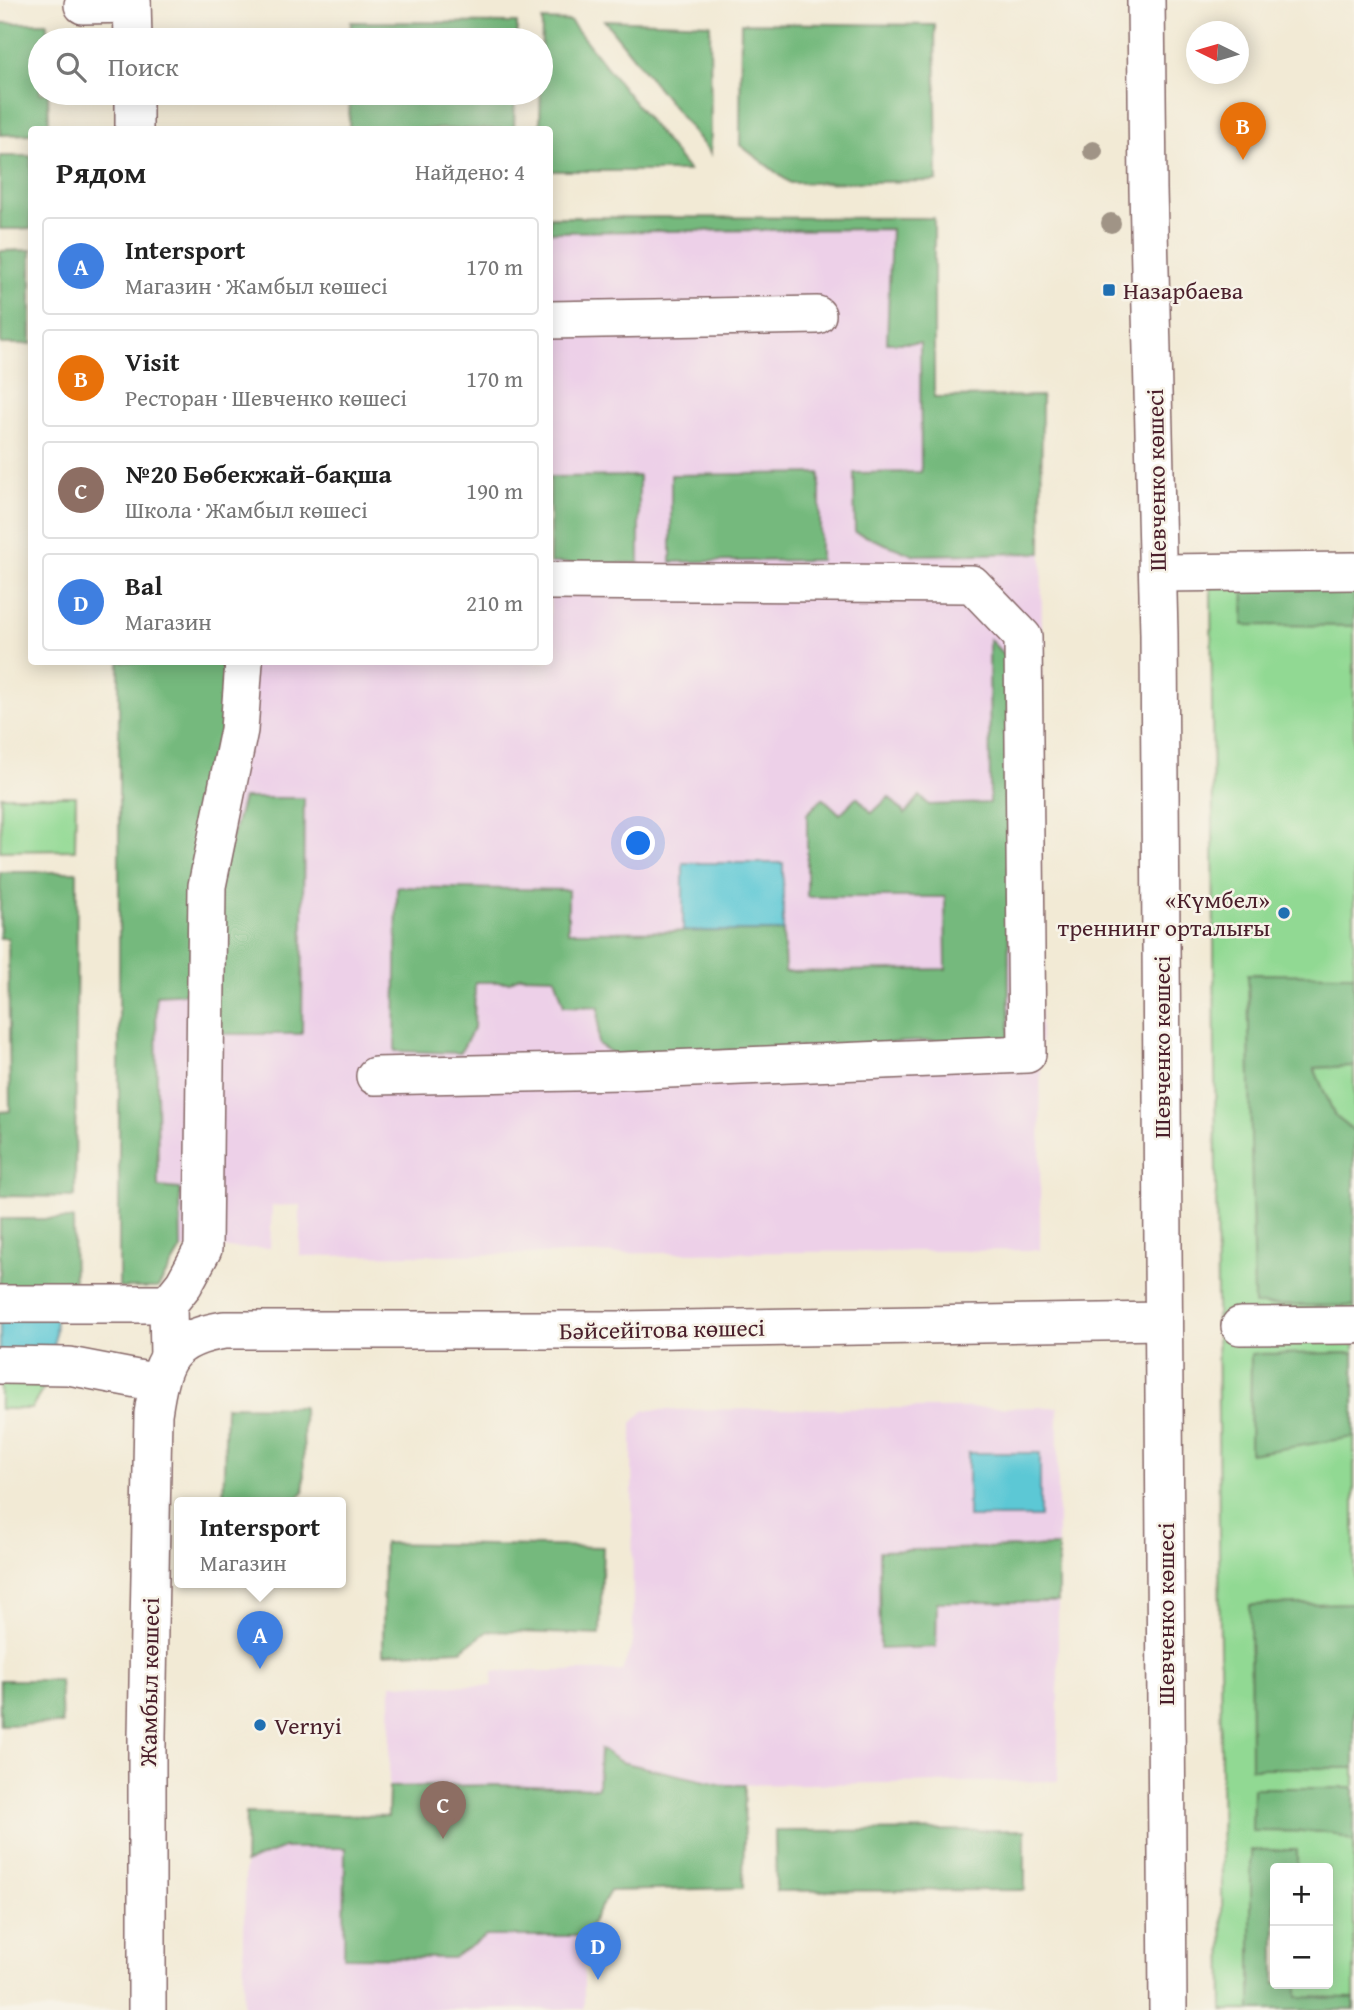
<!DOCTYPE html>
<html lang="ru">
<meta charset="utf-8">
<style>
:root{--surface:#fff;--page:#f6f6f6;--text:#222;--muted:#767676;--line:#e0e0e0;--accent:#b45309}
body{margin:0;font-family:"Gentium Book Plus",serif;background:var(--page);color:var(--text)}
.controls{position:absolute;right:21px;bottom:21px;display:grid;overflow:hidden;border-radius:7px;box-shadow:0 4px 18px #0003}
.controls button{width:63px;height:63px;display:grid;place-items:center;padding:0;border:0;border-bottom:2px solid var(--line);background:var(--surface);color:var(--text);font:35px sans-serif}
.compass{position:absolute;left:1186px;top:21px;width:63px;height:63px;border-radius:50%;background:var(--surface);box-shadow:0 4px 18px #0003;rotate:275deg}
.you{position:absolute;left:639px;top:844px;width:24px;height:24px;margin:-18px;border:5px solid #fff;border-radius:50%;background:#1a73e8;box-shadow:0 0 0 10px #1a73e833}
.badge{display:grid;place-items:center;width:46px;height:46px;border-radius:50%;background:var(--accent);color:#fff;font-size:23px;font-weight:700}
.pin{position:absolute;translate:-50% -58px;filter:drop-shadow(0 2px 4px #0008)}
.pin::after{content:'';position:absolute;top:37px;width:24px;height:21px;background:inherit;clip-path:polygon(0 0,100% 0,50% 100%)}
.popup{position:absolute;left:174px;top:1497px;width:172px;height:91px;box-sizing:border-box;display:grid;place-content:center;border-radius:7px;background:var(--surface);filter:drop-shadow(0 2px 5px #0005);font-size:23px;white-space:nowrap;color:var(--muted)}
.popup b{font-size:26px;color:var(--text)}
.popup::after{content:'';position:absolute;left:50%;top:100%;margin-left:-14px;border:14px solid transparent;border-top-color:var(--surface)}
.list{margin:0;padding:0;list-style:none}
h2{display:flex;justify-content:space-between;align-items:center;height:91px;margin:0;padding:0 28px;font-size:30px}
h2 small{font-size:23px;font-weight:400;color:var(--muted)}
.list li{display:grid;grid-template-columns:46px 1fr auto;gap:21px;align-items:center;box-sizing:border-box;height:98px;margin:0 14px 14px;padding:0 14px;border:2px solid var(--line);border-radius:7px}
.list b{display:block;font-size:26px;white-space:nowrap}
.list p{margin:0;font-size:23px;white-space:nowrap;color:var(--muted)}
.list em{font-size:23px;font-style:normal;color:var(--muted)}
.icon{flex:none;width:38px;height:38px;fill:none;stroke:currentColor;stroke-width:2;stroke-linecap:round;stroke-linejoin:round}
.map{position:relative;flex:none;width:1354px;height:2010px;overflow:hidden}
.search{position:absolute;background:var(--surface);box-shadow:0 4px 18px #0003;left:28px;top:28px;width:525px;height:77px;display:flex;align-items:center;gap:18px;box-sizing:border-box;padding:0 24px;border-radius:38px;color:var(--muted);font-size:26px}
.panel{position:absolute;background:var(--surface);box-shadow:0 4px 18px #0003;left:28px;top:126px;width:525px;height:539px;border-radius:7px}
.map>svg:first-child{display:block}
</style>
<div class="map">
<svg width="1354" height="2010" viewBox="0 0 1354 2010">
<rect width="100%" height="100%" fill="#f7f3e8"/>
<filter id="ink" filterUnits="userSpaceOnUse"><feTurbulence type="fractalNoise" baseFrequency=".0143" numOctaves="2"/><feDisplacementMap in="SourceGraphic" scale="14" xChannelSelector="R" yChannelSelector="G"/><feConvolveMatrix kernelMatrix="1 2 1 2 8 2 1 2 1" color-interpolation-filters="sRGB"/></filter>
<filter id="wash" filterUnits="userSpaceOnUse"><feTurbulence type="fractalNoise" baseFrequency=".00686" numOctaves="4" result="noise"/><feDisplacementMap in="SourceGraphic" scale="28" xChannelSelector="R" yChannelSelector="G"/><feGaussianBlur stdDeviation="1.57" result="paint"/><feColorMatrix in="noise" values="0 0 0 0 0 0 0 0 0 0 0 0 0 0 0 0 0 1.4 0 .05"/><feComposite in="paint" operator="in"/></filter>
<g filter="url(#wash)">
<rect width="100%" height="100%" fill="#f2ead5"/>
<!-- built -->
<g fill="#edd0e8">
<polygon points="550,217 934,218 933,398 1042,527 1040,1250 300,1256 300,1205 272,1206 270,1248 120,1249 119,662 550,662"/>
<polygon points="1058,1407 1058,1781 723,1785 678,1775 584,1935 584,2009 243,2010 246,1813 388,1815 391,1684 492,1686 493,1671 622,1671 633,1642 632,1423 645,1410"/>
</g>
<!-- green -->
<g fill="#91d993" stroke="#6e7c5f" stroke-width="2" fill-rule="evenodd">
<path d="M 1354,582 L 1354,2010 L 1223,2010 L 1211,587 ZM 1275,1868 L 1328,1868 L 1328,1984 L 1275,1984 Z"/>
<polygon points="1,796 76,796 75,850 0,851"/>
<polygon points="0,1375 51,1376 31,1409 0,1409"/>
</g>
<!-- forest -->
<g fill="#74b97d" stroke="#5f6c54" stroke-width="2">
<polygon points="542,20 570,21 689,171 550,171 550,130 540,129"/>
<polygon points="604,20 710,24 711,154"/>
<polygon points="351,22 517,23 517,40 350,40"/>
<polygon points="0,23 47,23 47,40 40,40 40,93 48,93 49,129 32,130 31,134 0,135"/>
<polygon points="741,23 935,25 937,181 790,183 740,145"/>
<polygon points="350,93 515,93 514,129 349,129"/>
<polygon points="31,156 31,229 0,229 0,156"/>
<polygon points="550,217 934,218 934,397 1042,396 1041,553 913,555 855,532 854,473 921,472 920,343 887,343 891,229 550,232"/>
<polygon points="31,250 31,344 1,344 0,251"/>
<polygon points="820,473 820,560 671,562 671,475"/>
<polygon points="639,476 639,563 550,563 550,477"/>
<polygon points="1244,582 1354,582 1354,626 1243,625"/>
<polygon points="989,639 1008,659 1009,1037 617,1056 598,1044 599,1007 564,1006 555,977 520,976 510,982 475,982 474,1028 460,1053 395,1051 397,887 568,890 568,932 783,931 785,972 946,969 945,897 807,897 807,814 823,798 840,814 857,797 872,813 889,797 905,814 920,796 929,805 990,803"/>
<polygon points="119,662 230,662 191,993 156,995 158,1187 180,1189 181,1249 158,1288 119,1288"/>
<polygon points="243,798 304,798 302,1034 215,1034 219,885"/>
<polygon points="0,872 77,872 75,1197 0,1196 0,1112 10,1111 8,938 0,938"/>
<polygon points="1248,974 1354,975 1354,1066 1314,1068 1335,1116 1354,1131 1354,1306 1254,1305"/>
<polygon points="0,1219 73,1219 74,1294 0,1294"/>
<polygon points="1354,1353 1354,1437 1250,1454 1251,1354"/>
<polygon points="226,1406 303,1407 304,1491 294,1503 223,1503"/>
<polygon points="384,1543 603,1547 600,1635 488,1631 461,1650 383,1654"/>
<polygon points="1058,1546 1058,1602 937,1602 936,1647 880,1649 879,1551"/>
<polygon points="1354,1603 1354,1768 1251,1768 1250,1605"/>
<polygon points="0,1680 60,1680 62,1724 0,1725"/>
<polygon points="600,1749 621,1762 723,1785 745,1785 743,1888 610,1891 584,1936 486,1936 453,1958 344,1957 345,1848 284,1848 245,1863 246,1813 388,1816 389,1787 494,1785 598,1788"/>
<polygon points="1253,1788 1354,1788 1354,1842 1330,1832 1252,1831"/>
<polygon points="1025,1830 1025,1890 776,1891 775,1831"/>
<polygon points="1251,1850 1297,1850 1297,1868 1275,1868 1275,1984 1297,1984 1297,1997 1354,1998 1354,2010 1251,2010"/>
</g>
<!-- water -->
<g fill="#5cc8d5" stroke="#537480" stroke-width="2">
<rect x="683" y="863" width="100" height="68"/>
<polygon points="0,1318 56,1318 54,1353 0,1353"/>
<rect x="968" y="1453" width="72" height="64"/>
</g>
</g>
<g filter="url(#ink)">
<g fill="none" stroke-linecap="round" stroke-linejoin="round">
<!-- minor casing -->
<g stroke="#856666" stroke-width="40">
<g id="minor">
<polyline points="132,0 133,40"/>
<polyline points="1146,0 1148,189 1159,634 1168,2010"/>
<polyline points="83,5 132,4"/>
<polyline points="134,93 134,130"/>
<polyline points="550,320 817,315"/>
<polyline points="1158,573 1354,571"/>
<polyline points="375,1076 621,1071 1027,1054 1023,637 972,584 550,581"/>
<polyline points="0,1304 168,1304"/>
<polyline points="1240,1326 1354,1325"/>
<polyline points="169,1357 168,1304 184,1284 203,1249 207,886 239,730 244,662"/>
<polyline points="0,1365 69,1366 158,1383"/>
<path d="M 147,2010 L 147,1736 L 153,1414 C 161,1361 168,1339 224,1330 L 620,1330 L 1163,1321"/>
</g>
</g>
<!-- minor -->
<use href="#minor" stroke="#fff" stroke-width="37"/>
</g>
<!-- trees -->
<g fill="#a09486">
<circle cx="1093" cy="151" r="10"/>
<circle cx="1111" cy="223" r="10"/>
</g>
</g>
<!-- markers -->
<g fill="#1f6fb2" stroke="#f7f3e8" stroke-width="2.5">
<rect x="1102" y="283" width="14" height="14" rx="3.5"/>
<circle cx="1284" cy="913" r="7"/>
<circle cx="260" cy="1725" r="7"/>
</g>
<g text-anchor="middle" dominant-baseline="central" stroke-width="5" stroke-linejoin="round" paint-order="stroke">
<!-- poi labels -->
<g font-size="24" fill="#4a1f2b" stroke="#f7f3e8" text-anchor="start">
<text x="1123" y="290">Назарбаева</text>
<text x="1270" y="899" text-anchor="end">«Күмбел»<tspan x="1270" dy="28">треннинг орталығы</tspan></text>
<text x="274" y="1725">Vernyi</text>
</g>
<!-- street labels -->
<g font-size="24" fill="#4a1f2b" stroke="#f7f3e8">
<text transform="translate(1156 480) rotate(-91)">Шевченко көшесі</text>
<text transform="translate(1161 1047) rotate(-90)">Шевченко көшесі</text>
<text transform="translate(662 1329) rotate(-1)">Бәйсейітова көшесі</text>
<text transform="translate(1165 1614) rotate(-90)">Шевченко көшесі</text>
<text transform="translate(149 1682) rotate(-89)">Жамбыл көшесі</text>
</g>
</g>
</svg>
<div class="controls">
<button>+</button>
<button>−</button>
</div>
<svg class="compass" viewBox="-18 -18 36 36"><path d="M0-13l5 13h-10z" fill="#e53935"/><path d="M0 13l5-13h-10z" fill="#767676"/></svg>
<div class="you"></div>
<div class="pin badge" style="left:260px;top:1669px;background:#3f7fe0">A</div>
<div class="popup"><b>Intersport</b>Магазин</div>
<div class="pin badge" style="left:1243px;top:160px;background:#e8710a">B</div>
<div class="pin badge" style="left:443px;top:1839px;background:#8d6e63">C</div>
<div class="pin badge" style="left:598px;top:1980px;background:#3f7fe0">D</div>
<div class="search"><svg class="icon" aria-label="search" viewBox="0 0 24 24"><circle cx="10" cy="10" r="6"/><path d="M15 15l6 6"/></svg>Поиск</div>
<section class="panel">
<h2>Рядом<small>Найдено: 4</small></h2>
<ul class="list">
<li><span class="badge" style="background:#3f7fe0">A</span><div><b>Intersport</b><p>Магазин · Жамбыл көшесі</p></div><em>170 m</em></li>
<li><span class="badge" style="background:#e8710a">B</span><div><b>Visit</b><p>Ресторан · Шевченко көшесі</p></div><em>170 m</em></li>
<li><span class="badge" style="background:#8d6e63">C</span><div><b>№20 Бөбекжай-бақша</b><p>Школа · Жамбыл көшесі</p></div><em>190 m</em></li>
<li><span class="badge" style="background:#3f7fe0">D</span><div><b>Bal</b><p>Магазин</p></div><em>210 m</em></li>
</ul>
</section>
</div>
